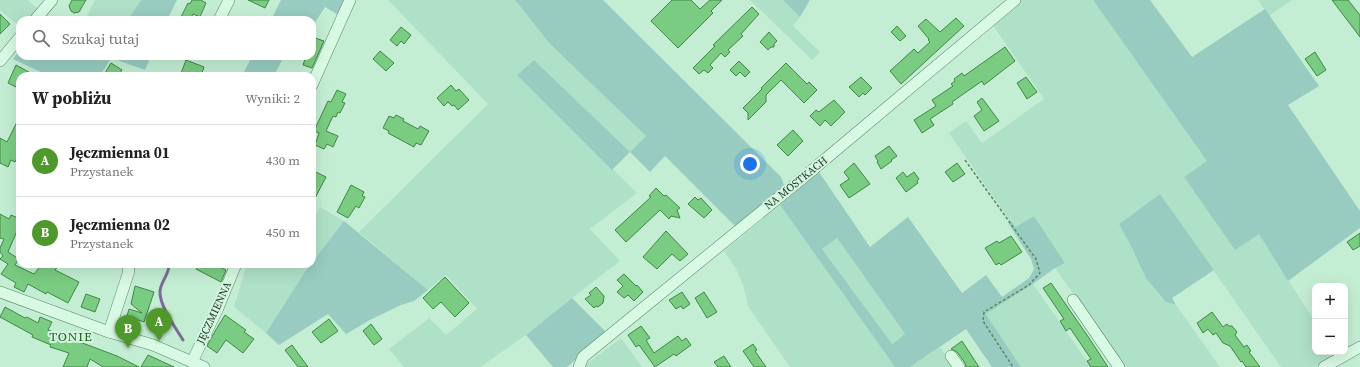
<!DOCTYPE html>
<html lang="pl">
<meta charset="utf-8">
<style>
:root{--surface:#fff;--page:#f2f2f2;--text:#222;--muted:#767676;--line:#e0e0e0;--accent:#4f982b}
body{margin:0;font-family:"Source Serif 4",serif;background:var(--page);color:var(--text)}
.controls{position:absolute;right:12px;bottom:12px;display:grid;overflow:hidden;border-radius:8px;box-shadow:0 4px 16px #0002}
.controls button{width:36px;height:36px;display:grid;place-items:center;padding:0;border:0;border-bottom:1px solid var(--line);background:var(--surface);color:var(--text);font:20px sans-serif}
.you{position:absolute;left:750px;top:164px;width:14px;height:14px;margin:-10px;border:3px solid #fff;border-radius:50%;background:#1a73e8;box-shadow:0 0 0 6px #1a73e833}
.badge{display:grid;place-items:center;width:26px;height:26px;border-radius:50%;background:var(--accent);color:#fff;font-size:13px;font-weight:700}
.pin{position:absolute;translate:-50% -33px;filter:drop-shadow(0 1px 2px #0008)}
.pin::after{content:'';position:absolute;top:21px;width:14px;height:12px;background:inherit;clip-path:polygon(0 0,100% 0,50% 100%)}
.list{margin:0;padding:0;list-style:none}
h2{display:flex;justify-content:space-between;align-items:center;height:52px;margin:0;padding:0 16px;font-size:17px}
h2 small{font-size:13px;font-weight:400;color:var(--muted)}
.list li{display:grid;grid-template-columns:26px 1fr auto;gap:12px;align-items:center;box-sizing:border-box;height:72px;padding:0 16px;border-top:1px solid var(--line)}
.list b{display:block;font-size:15px;white-space:nowrap}
.list p{margin:0;font-size:13px;white-space:nowrap;color:var(--muted)}
.list em{font-size:13px;font-style:normal;color:var(--muted)}
.icon{flex:none;width:22px;height:22px;fill:none;stroke:currentColor;stroke-width:2;stroke-linecap:round;stroke-linejoin:round}
.map{position:relative;flex:none;width:1360px;height:367px;overflow:hidden}
.search{position:absolute;background:var(--surface);box-shadow:0 4px 16px #0002;left:16px;top:16px;width:300px;height:44px;display:flex;align-items:center;gap:10px;box-sizing:border-box;padding:0 14px;border-radius:12px;color:var(--muted);font-size:15px}
.panel{position:absolute;background:var(--surface);box-shadow:0 4px 16px #0002;left:16px;top:72px;width:300px;height:196px;border-radius:12px}
.map>svg:first-child{display:block}
</style>
<div class="map">
<svg width="1360" height="367" viewBox="0 0 1360 367">
<rect width="100%" height="100%" fill="#c4eed4"/>
<!-- farmland -->
<g fill="#afe1c8">
<polygon points="0,0 27,0 37,8 27,20 20,20 20,27 0,10"/>
<polygon points="95,0 141,0 128,20 85,20"/>
<polygon points="388,0 515,0 550,44 646,136 630,152 534,60 517,75 637,193 590,229 620,261 572,298 526,335 480,367 404,367 389,349 429,318 446,335 477,309 446,275 428,290 359,232 488,104"/>
<polygon points="750,0 783,0 800,17 793,26 820,52 812,60"/>
<polygon points="1021,0 1093,0 1207,161 1184,177 1235,250 1258,233 1315,322 1315,352 1335,352 1337,355 1314,367 1281,367 1160,194 1119,224 1166,302 1176,305 1220,367 1125,367 1055,268 1065,263 1034,216 1014,227 949,133 966,121 982,143 1044,99 992,24"/>
<polygon points="1258,0 1292,0 1269,16"/>
<polygon points="780,205 895,367 790,367 749,308 743,285 735,267 724,251"/>
<polygon points="320,207 344,221 312,263 312,222"/>
<polygon points="837,238 905,334 891,344 822,249"/>
<polygon points="247,264 311,264 266,333 234,307"/>
<polygon points="1033,284 1091,367 1021,367 986,314"/>
<polygon points="621,338 642,367 584,367 585,365"/>
<polygon points="940,347 954,367 910,367"/>
</g>
<!-- green -->
<g fill="#98ccc1" fill-rule="evenodd">
<polygon points="141,0 177,0 167,20 128,20"/>
<polygon points="281,0 346,0 340,16 325,7 312,27 312,20 271,20"/>
<polygon points="515,0 603,0 781,177 784,185 738,229 665,156 650,172 630,152 612,170 517,75 534,60 630,152 646,136 550,44"/>
<polygon points="783,0 810,0 800,17"/>
<polygon points="1093,0 1150,0 1192,57 1265,9 1319,86 1288,105 1360,211 1360,228 1288,281 1259,234 1235,250 1184,177 1207,161"/>
<polygon points="20,50 20,56 151,56 145,70 111,58 100,76 49,76 13,59"/>
<polygon points="252,56 284,56 274,76 242,76"/>
<path d="M 819,172 L 870,247 L 908,217 L 962,293 L 986,275 L 1002,297 L 1029,278 L 1034,269 L 1031,259 L 1008,223 L 1011,221 L 1015,227 L 1034,216 L 1065,263 L 1055,268 L 1033,284 L 986,314 L 1021,367 L 992,367 L 966,329 L 910,367 L 895,367 L 780,205 ZM 837,238 L 905,334 L 892,344 L 822,249 Z"/>
<polygon points="1160,194 1214,270 1172,298 1176,305 1166,302 1146,278 1131,246 1119,224"/>
<polygon points="344,221 428,290 414,301 401,305 370,320 346,334 328,314 279,345 266,333 305,272"/>
<polygon points="572,298 607,333 567,367 553,367 526,335"/>
</g>
<g fill="none" stroke-linecap="round" stroke-linejoin="round">
<!-- stream -->
<path stroke="#7c6d90" stroke-width="3" d="M 169,264 C 170,273 161,281 160,291 C 159,305 175,327 183,340"/>
</g>
<!-- building -->
<g fill="#7acc82" stroke="#408845">
<polygon points="72,0 86,0 79,12 74,13 71,11 69,6"/>
<polygon points="192,0 201,0 206,3 200,17 193,14 190,20 186,20 181,17 188,3 190,4"/>
<polygon points="248,0 269,0 265,8"/>
<polygon points="672,0 691,0 700,9 710,0 722,0 711,11 713,13 678,48 651,21"/>
<polygon points="1332,0 1348,0 1360,15 1360,37"/>
<polygon points="752,7 759,14 741,34 743,36 728,50 730,52 725,57 721,53 710,65 713,68 708,73 704,70 699,74 693,68 715,46 713,45"/>
<polygon points="0,14 10,24 0,34"/>
<polygon points="956,18 964,26 901,84 890,71 914,49 918,53 930,42 928,40 929,39 918,26 926,19 940,32"/>
<polygon points="897,26 906,36 900,41 891,32"/>
<polygon points="401,27 411,35 404,44 401,41 397,46 390,40"/>
<polygon points="769,32 777,41 774,44 774,47 771,47 768,50 760,42"/>
<polygon points="312,37 324,41 312,68 303,65 306,56 312,56"/>
<polygon points="1005,47 1015,61 984,85 982,81 952,102 953,104 930,119 934,125 922,133 914,120 936,106 932,100 953,86 951,84 955,81 954,79 962,73 964,76"/>
<polygon points="380,51 394,63 386,71 373,59"/>
<polygon points="1315,52 1326,70 1317,76 1305,59"/>
<polygon points="186,60 204,67 201,76 192,74 191,76 180,76"/>
<polygon points="739,61 750,72 745,77 740,72 736,76 730,70"/>
<polygon points="111,63 122,70 118,76 110,76 105,73"/>
<polygon points="786,63 807,84 809,82 817,90 804,103 781,80 766,95 766,102 748,120 748,113 743,108 762,89 761,88"/>
<polygon points="16,65 36,76 20,76 20,85 18,83 16,87 8,83"/>
<polygon points="861,77 872,88 865,95 863,93 859,97 849,87"/>
<polygon points="1026,77 1037,92 1027,99 1017,83"/>
<polygon points="451,85 456,91 459,89 469,100 458,110 454,105 452,106 448,102 444,106 437,98"/>
<polygon points="337,90 346,94 342,102 345,103 340,113 338,112 336,117 333,116 326,131 338,136 333,147 327,144 324,149 315,145 319,133 314,131 328,101 331,102"/>
<polygon points="982,98 999,121 984,131 974,116 982,110 977,102"/>
<polygon points="834,100 845,112 831,126 825,120 820,126 810,116 816,110 819,112"/>
<polygon points="396,115 404,119 403,121 418,129 420,126 429,131 421,145 416,143 414,147 388,133 389,131 383,128 389,116 394,118"/>
<polygon points="20,116 20,152 15,162 11,160 8,167 0,163 0,138 7,142"/>
<polygon points="793,130 803,141 788,156 777,145"/>
<polygon points="889,146 897,156 891,160 892,161 881,169 877,162 878,161 875,156"/>
<polygon points="854,163 870,184 849,198 840,185 849,179 844,172"/>
<polygon points="957,163 965,174 953,182 945,172"/>
<polygon points="312,170 326,177 312,204"/>
<polygon points="903,172 907,177 914,172 919,179 917,181 918,183 906,192 896,178"/>
<polygon points="351,185 364,192 362,196 365,197 359,208 356,206 348,218 337,212"/>
<polygon points="656,188 664,196 666,195 680,208 677,210 680,218 671,216 669,219 660,210 626,242 615,230 651,197 649,196"/>
<polygon points="695,197 698,200 701,198 712,210 704,218 688,204"/>
<polygon points="0,214 9,219 11,215 20,219 20,224 8,252 19,259 15,265 34,274 42,264 60,264 55,270 79,282 68,303 47,292 46,294 28,284 24,292 14,287 16,283 1,274 8,264 0,259 3,256 0,252 0,248 4,239 0,238"/>
<polygon points="666,231 688,254 680,261 672,254 657,269 643,257"/>
<polygon points="1360,233 1360,246 1353,250 1347,242"/>
<polygon points="1011,236 1022,252 1001,265 999,263 996,265 985,248 997,241 999,243"/>
<polygon points="199,264 214,264 226,270 221,282 196,269"/>
<polygon points="624,274 636,286 637,285 643,292 634,301 628,295 624,298 617,292 623,286 617,280"/>
<polygon points="445,277 469,303 455,317 441,302 433,309 423,298"/>
<polygon points="1051,283 1089,338 1108,367 1091,367 1087,361 1091,359 1070,328 1066,331 1060,321 1064,319 1043,288"/>
<polygon points="135,286 154,292 144,322 127,316 129,309 142,313 131,304"/>
<polygon points="596,287 604,296 603,303 598,307 596,306 594,308 585,299 591,295 589,293"/>
<polygon points="682,292 690,304 683,309 681,306 676,309 669,300"/>
<polygon points="704,292 717,312 707,318 695,298"/>
<polygon points="86,294 100,299 95,312 81,307"/>
<polygon points="5,307 25,318 27,317 38,323 40,317 52,322 48,330 117,356 139,367 103,367 90,359 87,367 63,367 69,353 50,347 51,345 32,337 33,335 0,317"/>
<polygon points="1212,312 1223,327 1227,324 1229,326 1232,326 1237,332 1235,335 1244,347 1247,345 1251,351 1249,352 1260,367 1246,367 1242,361 1241,362 1230,346 1223,343 1216,333 1213,335 1208,329 1203,333 1197,323"/>
<polygon points="225,315 246,330 244,332 254,339 243,353 226,340 217,353 207,346 214,333"/>
<polygon points="329,319 338,331 321,343 312,332"/>
<polygon points="371,324 382,339 374,345 363,331"/>
<polygon points="641,326 650,338 646,340 654,353 678,336 682,341 686,338 691,345 676,356 674,354 655,367 639,345 636,347 628,335"/>
<polygon points="962,341 979,367 966,367 965,363 957,352 951,349"/>
<polygon points="753,344 757,350 755,351 766,367 754,367 743,351"/>
<polygon points="292,345 308,367 298,367 285,350"/>
<polygon points="148,355 174,367 141,367"/>
<polygon points="724,356 731,367 718,367 714,362"/>
</g>
<g fill="none" stroke-linecap="round" stroke-linejoin="round">
<!-- minor casing -->
<g stroke="#5b8964" stroke-width="12">
<g id="minor">
<polyline points="35,20 52,0"/>
<polyline points="219,20 229,0"/>
<polyline points="0,61 20,37"/>
<polyline points="312,85 350,0"/>
<polyline points="0,292 109,332 153,345 204,367"/>
<polyline points="1073,300 1119,367"/>
<polyline points="109,332 129,271 127,264"/>
<polyline points="951,356 959,367"/>
<polyline points="192,362 218,308 236,264"/>
<polyline points="579,367 583,357 804,177 1015,0"/>
<polyline points="1324,367 1360,347"/>
</g>
</g>
<!-- path -->
<polyline stroke="#5b8964" stroke-width="1.5" stroke-dasharray="3 2" stroke-linecap="butt" points="965,160 1036,259 1040,273 1029,285 984,312 983,321 1013,367"/>
<!-- minor -->
<use href="#minor" stroke="#d8f9e4" stroke-width="11"/>
</g>
<g text-anchor="middle" dominant-baseline="central" stroke-width="4" stroke-linejoin="round" paint-order="stroke">
<!-- street labels -->
<g font-size="11" fill="#1e3923" stroke="#d4f5e1">
<text transform="translate(796 183) rotate(-39)">NA MOSTKACH</text>
<text transform="translate(214 313) rotate(-65)">JĘCZMIENNA</text>
</g>
<!-- quarter labels -->
<g font-size="13" letter-spacing="1" fill="#26651e" stroke="#d4f5e1">
<text x="71" y="336">TONIE</text>
</g>
</g>
</svg>
<div class="controls">
<button>+</button>
<button>−</button>
</div>
<div class="you"></div>
<div class="pin badge" style="left:159px;top:341px">A</div>
<div class="pin badge" style="left:128px;top:348px">B</div>
<div class="search"><svg class="icon" aria-label="search" viewBox="0 0 24 24"><circle cx="10" cy="10" r="6"/><path d="M15 15l6 6"/></svg>Szukaj tutaj</div>
<section class="panel">
<h2>W pobliżu<small>Wyniki: 2</small></h2>
<ul class="list">
<li><span class="badge">A</span><div><b>Jęczmienna 01</b><p>Przystanek</p></div><em>430 m</em></li>
<li><span class="badge">B</span><div><b>Jęczmienna 02</b><p>Przystanek</p></div><em>450 m</em></li>
</ul>
</section>
</div>
